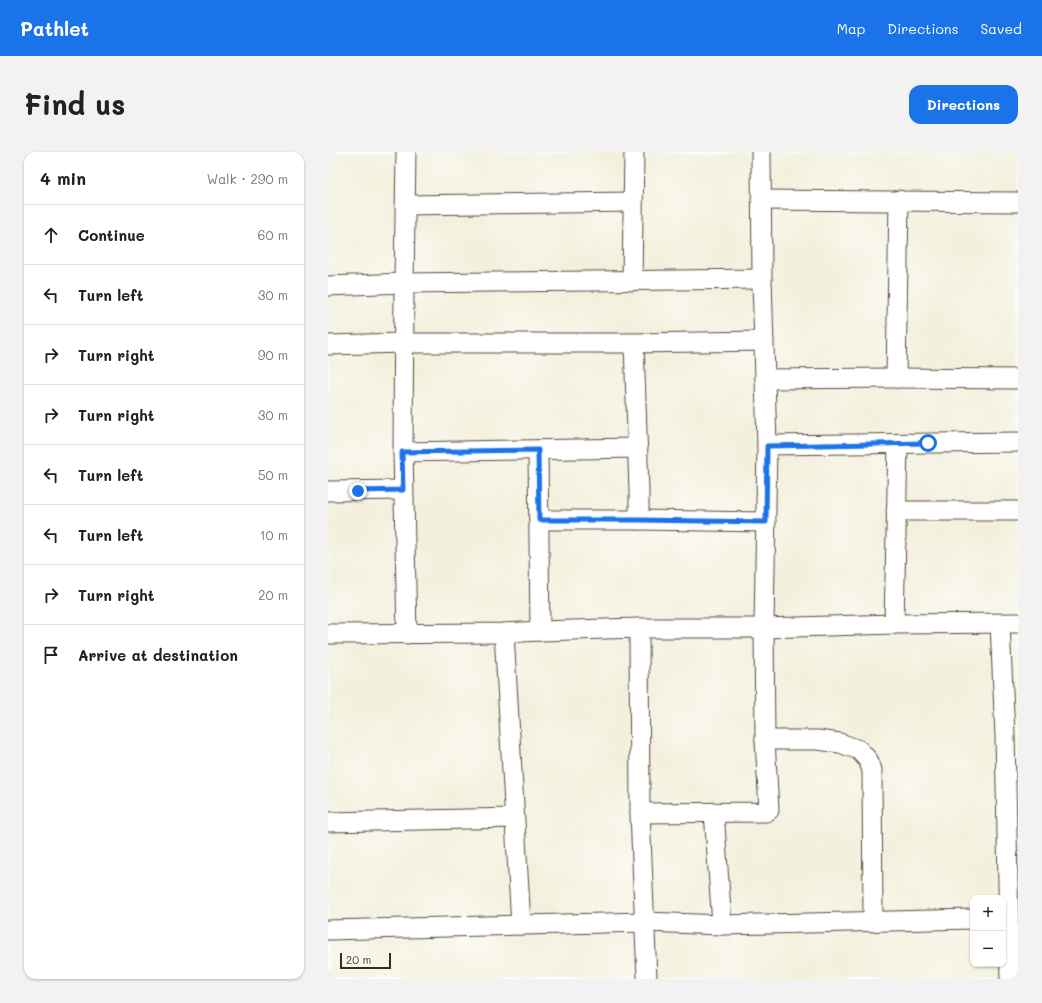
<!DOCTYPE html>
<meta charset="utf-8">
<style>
:root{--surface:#fff;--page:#f2f2f2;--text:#222;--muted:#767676;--line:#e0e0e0;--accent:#1a73e8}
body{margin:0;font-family:Mali,sans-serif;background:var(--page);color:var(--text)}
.controls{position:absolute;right:12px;bottom:12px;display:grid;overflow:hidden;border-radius:8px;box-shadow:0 1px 3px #0004}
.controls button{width:36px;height:36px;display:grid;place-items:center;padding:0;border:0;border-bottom:1px solid var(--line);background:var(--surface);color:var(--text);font:20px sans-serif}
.scale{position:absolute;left:12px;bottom:10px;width:51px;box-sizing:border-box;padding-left:4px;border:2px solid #3b2a1e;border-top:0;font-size:11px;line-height:14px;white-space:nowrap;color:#3b2a1e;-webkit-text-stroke:3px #fdfcf7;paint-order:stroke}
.stop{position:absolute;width:12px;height:12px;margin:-9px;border:3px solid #1a73e8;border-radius:50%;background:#fff}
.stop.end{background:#1a73e8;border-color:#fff;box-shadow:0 1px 4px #0008}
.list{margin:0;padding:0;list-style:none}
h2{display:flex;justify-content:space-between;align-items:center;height:52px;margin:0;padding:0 16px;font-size:17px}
h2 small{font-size:13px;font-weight:400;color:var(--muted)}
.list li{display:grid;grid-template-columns:26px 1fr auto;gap:12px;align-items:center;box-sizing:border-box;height:60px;padding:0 16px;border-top:1px solid var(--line)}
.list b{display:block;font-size:15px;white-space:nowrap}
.list em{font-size:13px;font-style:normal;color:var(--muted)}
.icon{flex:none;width:22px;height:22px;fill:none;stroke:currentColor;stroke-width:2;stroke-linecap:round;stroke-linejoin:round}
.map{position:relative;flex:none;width:690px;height:827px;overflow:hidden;border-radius:12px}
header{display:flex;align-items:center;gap:24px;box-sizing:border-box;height:56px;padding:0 20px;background:var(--accent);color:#fff}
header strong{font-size:19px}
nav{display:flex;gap:22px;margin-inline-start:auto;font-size:14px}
.intro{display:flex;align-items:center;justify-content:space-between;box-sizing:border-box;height:96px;padding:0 24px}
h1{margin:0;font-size:28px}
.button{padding:10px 18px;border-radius:12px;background:var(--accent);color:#fff;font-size:14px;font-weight:700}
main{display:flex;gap:24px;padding:0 24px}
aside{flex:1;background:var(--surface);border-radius:12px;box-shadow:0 1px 3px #0004}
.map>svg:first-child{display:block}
</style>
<header>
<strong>Pathlet</strong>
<nav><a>Map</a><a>Directions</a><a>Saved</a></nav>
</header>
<div class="intro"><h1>Find us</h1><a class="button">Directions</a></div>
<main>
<aside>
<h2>4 min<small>Walk · 290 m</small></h2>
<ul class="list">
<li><svg class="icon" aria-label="ahead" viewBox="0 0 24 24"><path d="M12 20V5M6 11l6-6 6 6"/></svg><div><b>Continue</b></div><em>60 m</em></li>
<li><svg class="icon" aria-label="left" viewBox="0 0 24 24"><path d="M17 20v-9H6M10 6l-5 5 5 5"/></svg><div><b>Turn left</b></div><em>30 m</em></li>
<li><svg class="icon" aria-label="right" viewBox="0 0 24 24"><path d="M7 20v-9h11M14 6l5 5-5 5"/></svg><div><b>Turn right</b></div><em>90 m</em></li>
<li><svg class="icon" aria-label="right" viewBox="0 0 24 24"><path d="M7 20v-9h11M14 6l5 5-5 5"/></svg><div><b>Turn right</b></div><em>30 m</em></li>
<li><svg class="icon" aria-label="left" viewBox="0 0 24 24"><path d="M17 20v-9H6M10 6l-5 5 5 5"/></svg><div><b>Turn left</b></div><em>50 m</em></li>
<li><svg class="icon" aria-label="left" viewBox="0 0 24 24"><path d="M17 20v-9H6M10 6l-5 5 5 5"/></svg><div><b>Turn left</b></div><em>10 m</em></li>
<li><svg class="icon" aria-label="right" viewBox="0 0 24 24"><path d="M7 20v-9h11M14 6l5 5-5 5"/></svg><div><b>Turn right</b></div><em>20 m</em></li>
<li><svg class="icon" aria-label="arrive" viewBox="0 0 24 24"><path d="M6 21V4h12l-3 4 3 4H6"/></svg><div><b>Arrive at destination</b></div></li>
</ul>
</aside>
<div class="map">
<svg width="690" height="827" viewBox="0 0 690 827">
<rect width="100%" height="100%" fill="#fdfcf7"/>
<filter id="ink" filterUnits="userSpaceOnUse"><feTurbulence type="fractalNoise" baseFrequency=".025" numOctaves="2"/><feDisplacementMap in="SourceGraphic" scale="8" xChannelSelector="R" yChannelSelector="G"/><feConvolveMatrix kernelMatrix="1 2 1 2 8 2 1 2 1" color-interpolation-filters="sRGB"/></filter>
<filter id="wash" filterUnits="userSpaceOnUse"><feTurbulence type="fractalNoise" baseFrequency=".012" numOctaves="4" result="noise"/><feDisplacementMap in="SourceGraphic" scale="16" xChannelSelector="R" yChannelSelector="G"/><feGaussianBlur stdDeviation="0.9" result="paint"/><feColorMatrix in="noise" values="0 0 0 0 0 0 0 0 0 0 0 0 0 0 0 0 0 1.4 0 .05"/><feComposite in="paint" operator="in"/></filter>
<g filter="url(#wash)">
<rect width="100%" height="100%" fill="#f3f0dd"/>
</g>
<g filter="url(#ink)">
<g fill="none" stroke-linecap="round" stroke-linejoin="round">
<!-- street casing -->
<g stroke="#57483b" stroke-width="21">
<g id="street">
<polyline points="78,0 76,131 75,300 79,482"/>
<polyline points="433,48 690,50"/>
<polyline points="77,53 304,50"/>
<polyline points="304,129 306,0"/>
<polyline points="0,134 76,131 434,127"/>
<polyline points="306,191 311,339 311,368"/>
<polyline points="0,193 75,191 306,191 436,189"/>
<polyline points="568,226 571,48"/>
<polyline points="437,227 568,226 690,227"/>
<polyline points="439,293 690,290"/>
<polyline points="210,298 212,479"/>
<polyline points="75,300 310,296"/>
<polyline points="0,339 75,338"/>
<polyline points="568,359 690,359"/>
<polyline points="211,368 311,368 438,370"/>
<polyline points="566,472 570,292"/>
<polyline points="672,472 677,584 682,827"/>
<polyline points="311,476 312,661 319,827"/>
<polyline points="176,481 193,773"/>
<polyline points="0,482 176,481 212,479 311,476 436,476 566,472 690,471"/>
<polyline points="437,588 490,588 512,591 531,598 540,608 544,618 545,770"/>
<polyline points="386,660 394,773"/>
<polyline points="312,661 438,660 441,658 437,588 436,476 439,293 434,127 433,0"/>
<polyline points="0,670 186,666"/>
<polyline points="0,778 317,770 394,773 645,767"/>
</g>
</g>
<!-- street -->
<use href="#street" stroke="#fff" stroke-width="19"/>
</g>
</g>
<g fill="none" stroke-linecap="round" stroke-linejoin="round" filter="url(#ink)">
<!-- route -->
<polyline stroke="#1a73e8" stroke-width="5" points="30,339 75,338 74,300 210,298 211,368 311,368 438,370 439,294 600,291"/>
</g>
</svg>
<div class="controls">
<button>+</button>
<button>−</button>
</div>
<div class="scale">20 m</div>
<div class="stop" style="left:600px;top:291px"></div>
<div class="stop end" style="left:30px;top:339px"></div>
</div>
</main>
